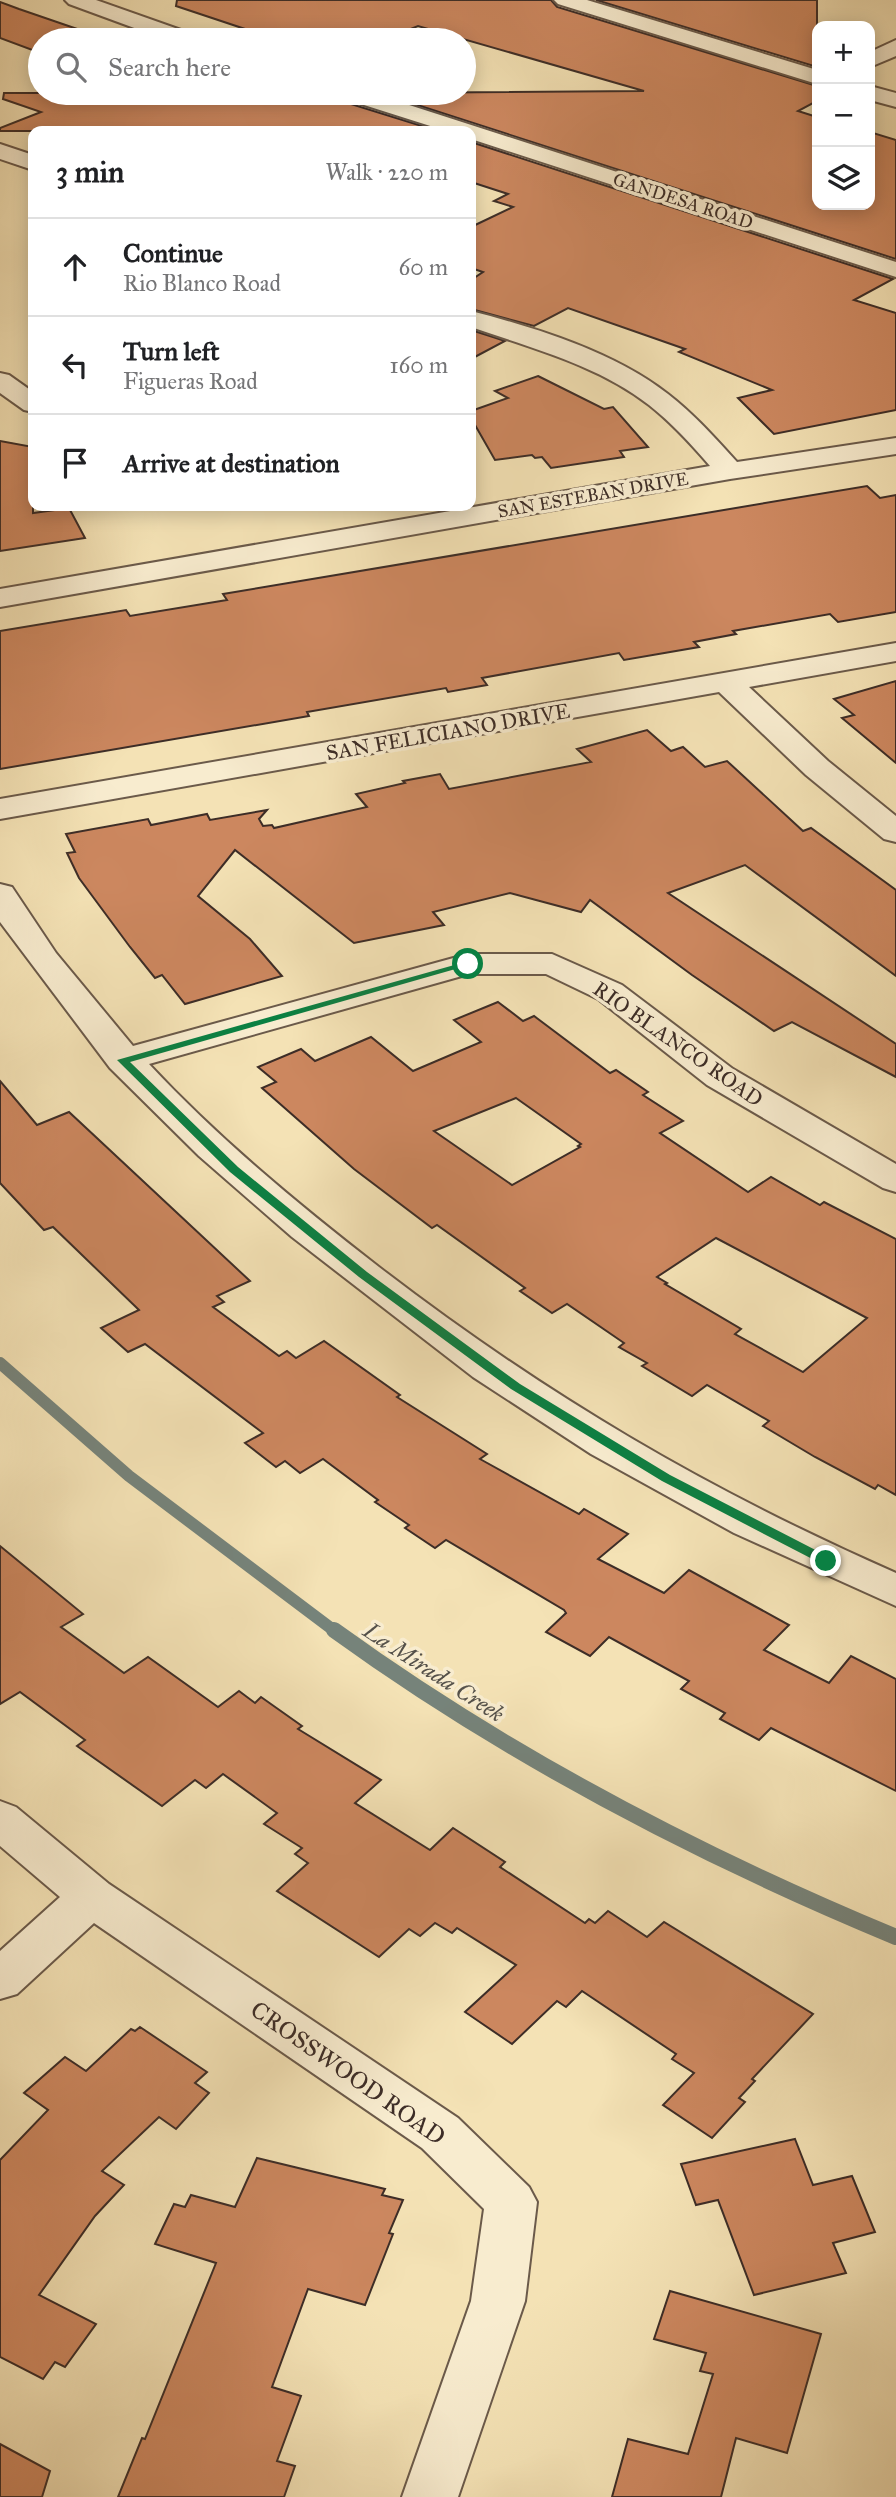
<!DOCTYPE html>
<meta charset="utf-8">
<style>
:root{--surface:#fff;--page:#f6f6f6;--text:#202124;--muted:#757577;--line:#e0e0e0}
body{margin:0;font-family:"IM FELL Great Primer",serif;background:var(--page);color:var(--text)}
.controls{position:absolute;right:21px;top:21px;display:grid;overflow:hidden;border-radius:14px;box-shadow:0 4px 18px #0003}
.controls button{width:63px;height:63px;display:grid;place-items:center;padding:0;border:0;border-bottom:2px solid var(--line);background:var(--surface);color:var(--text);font:35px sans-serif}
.stop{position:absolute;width:21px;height:21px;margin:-16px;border:5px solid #0b8043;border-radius:50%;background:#fff}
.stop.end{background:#0b8043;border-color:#fff;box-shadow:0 2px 7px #0008}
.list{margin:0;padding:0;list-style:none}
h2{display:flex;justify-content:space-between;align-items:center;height:91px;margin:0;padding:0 28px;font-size:30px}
h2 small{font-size:23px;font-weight:400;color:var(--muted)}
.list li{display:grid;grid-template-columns:46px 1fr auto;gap:21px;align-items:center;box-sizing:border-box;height:98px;padding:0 28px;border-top:2px solid var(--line)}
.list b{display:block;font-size:26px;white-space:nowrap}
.list p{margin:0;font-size:23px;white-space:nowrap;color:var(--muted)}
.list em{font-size:23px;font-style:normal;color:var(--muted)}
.icon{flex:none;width:38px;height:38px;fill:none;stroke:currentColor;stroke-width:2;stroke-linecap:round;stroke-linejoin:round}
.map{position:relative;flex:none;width:896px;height:2497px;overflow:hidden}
.search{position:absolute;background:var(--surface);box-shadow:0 4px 18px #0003;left:28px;top:28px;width:448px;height:77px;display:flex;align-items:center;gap:18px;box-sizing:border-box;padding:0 24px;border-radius:38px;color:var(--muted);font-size:26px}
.panel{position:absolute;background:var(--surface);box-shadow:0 4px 18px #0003;left:28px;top:126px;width:448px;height:385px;border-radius:14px}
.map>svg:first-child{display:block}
</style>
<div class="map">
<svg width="896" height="2497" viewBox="0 0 896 2497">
<rect width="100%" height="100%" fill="#f4e2b5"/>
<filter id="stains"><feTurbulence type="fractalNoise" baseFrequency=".00286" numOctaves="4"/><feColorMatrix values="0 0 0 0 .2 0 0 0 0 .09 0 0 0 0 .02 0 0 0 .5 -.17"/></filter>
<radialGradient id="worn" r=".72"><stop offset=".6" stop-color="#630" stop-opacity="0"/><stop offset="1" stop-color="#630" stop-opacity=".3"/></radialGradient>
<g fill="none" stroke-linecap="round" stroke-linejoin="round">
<!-- stream-far1 -->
<polyline stroke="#76837a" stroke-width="12" points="0,1363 129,1476 336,1632"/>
<!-- stream -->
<path stroke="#76837a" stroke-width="16" d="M 334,1630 C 508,1756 698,1855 896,1937"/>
</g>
<!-- building -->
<g fill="#cc875f" stroke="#3d2d27" stroke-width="2" fill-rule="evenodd">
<polygon points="177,0 551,0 557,7 817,86 817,101 798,111 817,117 817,205 870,205 870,132 896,140 896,259 380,93 644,91 418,26 383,40 278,40 176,6"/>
<polygon points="596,0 817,0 817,67"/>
<polygon points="0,2 19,9 89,33 68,40 40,40 40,50 35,51 0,38"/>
<polygon points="4,93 336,93 341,101 438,131 0,131 0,128 41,112 3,99"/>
<polygon points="471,142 893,279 854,300 896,313 896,410 774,434 738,398 772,390 679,352 685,349 568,308 534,326 471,309 471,280 483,272 471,268 471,227 513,207 494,201 508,194 471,182"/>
<polygon points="471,330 493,337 505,341 471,359"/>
<polygon points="538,376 604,409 613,407 648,447 620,451 624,457 551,468 542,457 535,458 532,455 495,460 471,418 471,411 508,398 495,391"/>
<polygon points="0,441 33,447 33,513 69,508 85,538 0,551"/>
<polygon points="867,486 880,498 896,495 896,612 838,622 830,614 733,631 736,634 694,642 699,647 624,660 619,653 482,678 487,685 448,692 446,688 307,712 309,716 0,769 0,631 126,610 130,616 227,600 223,594"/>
<polygon points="896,681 896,763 842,718 854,715 834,699"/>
<polygon points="647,730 671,751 683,747 705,767 727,761 803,831 811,828 896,890 896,976 745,865 668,893 896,1044 896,1077 792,1022 774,1031 692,975 590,900 581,912 510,893 433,912 444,925 354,943 235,850 198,896 250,939 282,976 185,1004 162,975 155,978 130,947 79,878 67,853 75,852 66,834 148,819 151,825 207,814 210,820 267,810 259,819 263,826 272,825 274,828 367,807 356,794 405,783 403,781 440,774 449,789 591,762 577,749"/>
<path d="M 498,1002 L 523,1021 L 534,1016 L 610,1073 L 616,1070 L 648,1092 L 643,1095 L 683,1121 L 660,1133 L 748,1192 L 771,1177 L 820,1205 L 824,1202 L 896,1239 L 896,1495 L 878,1485 L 875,1489 L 815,1457 L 763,1426 L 769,1421 L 707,1385 L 692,1396 L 642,1366 L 647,1363 L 619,1347 L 624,1343 L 567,1304 L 552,1313 L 520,1291 L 525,1288 L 437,1225 L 432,1228 L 354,1169 L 262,1088 L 276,1082 L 258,1067 L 301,1049 L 315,1061 L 371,1037 L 413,1071 L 481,1042 L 454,1020 ZM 516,1098 L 581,1144 L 578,1146 L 580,1147 L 512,1185 L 434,1131 ZM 716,1238 L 867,1318 L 803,1372 L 735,1334 L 741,1329 L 665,1284 L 667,1283 L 657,1277 Z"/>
<polygon points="0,1081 37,1125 69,1112 250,1281 217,1296 224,1302 213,1307 279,1356 287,1351 296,1358 324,1341 400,1395 397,1397 487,1454 480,1459 579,1514 584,1509 628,1534 598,1559 664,1593 689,1570 789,1625 764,1650 829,1683 851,1656 896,1679 896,1791 771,1728 759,1740 720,1719 725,1713 681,1689 689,1681 609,1637 590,1656 546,1632 566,1613 564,1610 446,1540 435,1548 405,1528 409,1525 375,1502 378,1500 323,1459 300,1473 285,1461 276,1467 245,1443 263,1433 145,1344 128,1352 101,1328 139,1310 53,1227 44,1230 0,1183"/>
<polygon points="0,1546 83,1614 61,1627 124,1673 148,1657 218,1707 239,1691 255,1703 261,1697 302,1726 298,1729 381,1780 355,1803 430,1850 453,1828 505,1862 500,1867 585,1923 589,1919 595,1923 608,1911 647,1937 664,1922 813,2014 752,2079 755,2081 739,2098 745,2102 712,2138 663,2105 694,2073 672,2059 676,2054 582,1991 566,2007 557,2001 512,2044 465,2012 516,1965 457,1928 452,1933 435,1923 420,1936 409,1929 379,1957 277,1891 308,1863 295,1854 302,1848 264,1824 277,1813 223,1774 206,1788 195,1780 162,1806 77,1746 85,1740 20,1692 0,1704"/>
<polygon points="140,2027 207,2072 195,2083 209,2093 176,2129 159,2117 102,2171 124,2185 95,2216 39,2295 96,2324 65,2367 55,2362 43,2379 0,2357 0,2160 48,2110 24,2093 65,2057 86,2071 131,2029 135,2031"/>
<polygon points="795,2139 813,2185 852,2176 875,2232 833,2243 846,2273 754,2295 718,2200 696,2205 681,2164"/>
<polygon points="257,2158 385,2189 382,2195 403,2200 389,2233 393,2234 365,2305 308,2289 272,2387 301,2396 277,2461 295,2466 284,2497 118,2497 142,2438 145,2439 216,2263 155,2244 174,2204 185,2207 191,2195 235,2207"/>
<polygon points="670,2291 821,2334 787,2453 736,2438 721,2497 612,2497 628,2439 688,2454 713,2374 700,2371 706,2353 654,2339"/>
<polygon points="0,2444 50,2471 42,2497 0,2497"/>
</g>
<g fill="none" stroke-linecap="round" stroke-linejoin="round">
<!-- minor casing -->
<g stroke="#6b5a4a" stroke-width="4">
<g id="minor">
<polygon points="65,0 96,0 195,35 198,40 167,40 69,4"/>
<polygon points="554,0 587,0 817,70 817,84 558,4"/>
<polygon points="896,40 896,56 870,67 870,52"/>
<polygon points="870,86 896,93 896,107 870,100"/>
<polygon points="339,93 372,93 896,262 896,277 471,139 471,131 446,131 342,98"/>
<polygon points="0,144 33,155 33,170 0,159"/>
<path d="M 471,311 C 537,328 614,352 668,394 C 694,414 715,438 737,462 L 896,438 L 896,454 L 730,479 L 0,607 L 0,589 L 710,466 C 691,444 672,423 649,405 C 598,365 531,348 471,327 Z"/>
<polygon points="0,373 9,375 33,392 33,412 24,410 0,393"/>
<polygon points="896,643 896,661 749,687 828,761 896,816 896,842 884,839 806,775 719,692 0,819 0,799"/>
<path d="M 0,884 L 12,887 L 56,953 L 133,1046 L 468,954 L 552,954 L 622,985 L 733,1069 L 896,1164 L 896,1192 L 883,1188 L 707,1085 L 598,999 L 546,974 L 469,974 L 149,1064 C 219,1139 298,1204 379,1267 C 544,1394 705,1489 896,1573 L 896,1606 L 734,1533 L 591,1454 L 473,1377 L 292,1237 L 199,1156 L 110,1068 L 0,922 Z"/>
<polygon points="0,1801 16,1807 109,1884 458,2118 529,2187 537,2202 525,2301 458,2497 402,2497 471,2301 484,2209 422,2148 94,1923 17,1994 0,1999 0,1951 60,1897 0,1846"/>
</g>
</g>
<!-- minor -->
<use href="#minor" fill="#f8eccf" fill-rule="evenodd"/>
</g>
<!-- route -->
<polygon fill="#0b8043" points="465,962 473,964 130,1062 238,1167 367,1272 520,1384 670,1475 831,1558 831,1564 822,1564 662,1481 511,1389 359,1277 230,1172 117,1060"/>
<g text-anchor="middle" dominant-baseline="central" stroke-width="7" stroke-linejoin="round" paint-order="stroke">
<!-- far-street labels -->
<g font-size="18" fill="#3d2d27" stroke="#f8eccf">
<text transform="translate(683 201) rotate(18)">GANDESA ROAD</text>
<text transform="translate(593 495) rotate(-10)">SAN ESTEBAN DRIVE</text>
</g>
<!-- street labels -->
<g font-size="21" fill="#3d2d27" stroke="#f8eccf">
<text transform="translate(448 732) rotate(-10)">SAN FELICIANO DRIVE</text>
<text transform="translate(678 1044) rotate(35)">RIO BLANCO ROAD</text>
</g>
<!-- water labels -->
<g font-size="23" font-style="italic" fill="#55514a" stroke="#f8eccf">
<text transform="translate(434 1672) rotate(33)">La Mirada Creek</text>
</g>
<!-- near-street labels -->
<g font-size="24" fill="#3d2d27" stroke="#f8eccf">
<text transform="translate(348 2073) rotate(35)">CROSSWOOD ROAD</text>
</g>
</g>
<rect width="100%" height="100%" filter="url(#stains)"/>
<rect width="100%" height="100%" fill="url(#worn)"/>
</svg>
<div class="controls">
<button>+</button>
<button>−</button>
<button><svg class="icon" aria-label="layers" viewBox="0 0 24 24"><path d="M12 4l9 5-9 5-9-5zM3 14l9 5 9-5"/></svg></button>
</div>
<div class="stop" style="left:468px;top:964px"></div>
<div class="stop end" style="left:826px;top:1561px"></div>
<div class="search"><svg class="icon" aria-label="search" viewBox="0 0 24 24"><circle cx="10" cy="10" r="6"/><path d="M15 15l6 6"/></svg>Search here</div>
<section class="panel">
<h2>3 min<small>Walk · 220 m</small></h2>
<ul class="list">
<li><svg class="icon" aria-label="ahead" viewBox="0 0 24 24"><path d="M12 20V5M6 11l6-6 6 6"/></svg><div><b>Continue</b><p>Rio Blanco Road</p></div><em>60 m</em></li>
<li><svg class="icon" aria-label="left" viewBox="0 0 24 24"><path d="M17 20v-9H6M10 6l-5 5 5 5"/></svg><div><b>Turn left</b><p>Figueras Road</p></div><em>160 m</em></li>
<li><svg class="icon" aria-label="arrive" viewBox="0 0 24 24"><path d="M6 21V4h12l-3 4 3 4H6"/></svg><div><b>Arrive at destination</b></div></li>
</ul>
</section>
</div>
